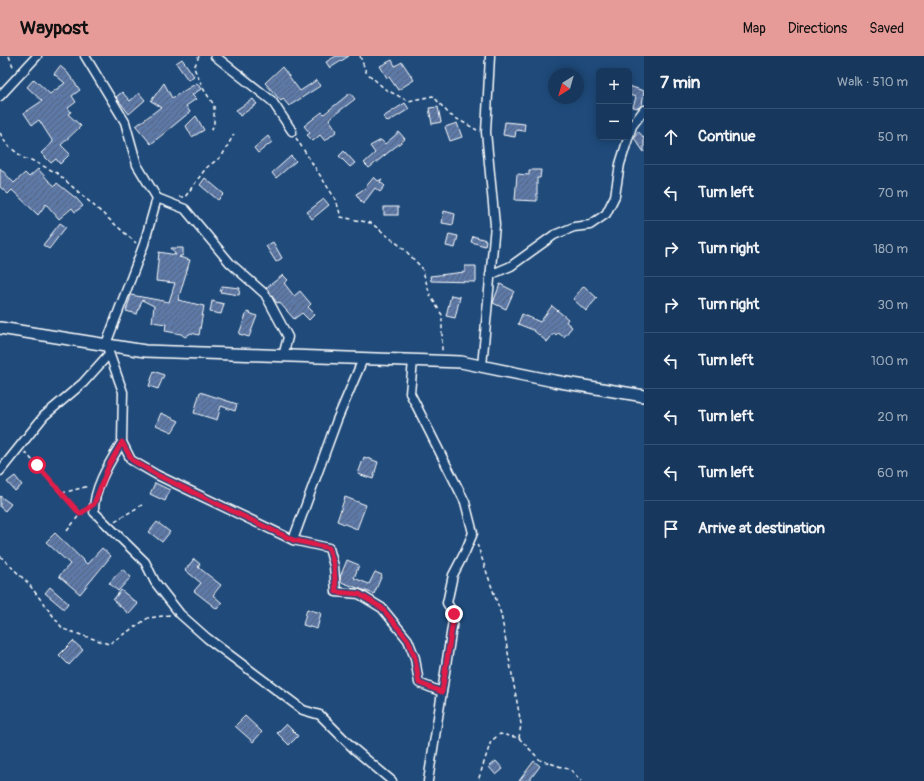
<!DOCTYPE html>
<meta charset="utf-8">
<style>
:root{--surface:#17385c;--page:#203f62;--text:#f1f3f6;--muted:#9eacbb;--line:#365272;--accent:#e69b98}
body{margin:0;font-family:Pangolin,sans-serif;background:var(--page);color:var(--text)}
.controls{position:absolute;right:12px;top:12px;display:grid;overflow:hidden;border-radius:6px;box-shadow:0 2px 10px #0003}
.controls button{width:36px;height:36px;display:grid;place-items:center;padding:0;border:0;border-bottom:1px solid var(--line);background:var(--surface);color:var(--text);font:20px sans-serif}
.compass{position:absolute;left:548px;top:12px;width:36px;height:36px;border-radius:50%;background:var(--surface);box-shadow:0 2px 10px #0003;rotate:217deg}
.stop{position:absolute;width:12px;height:12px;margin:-9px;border:3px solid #e11d48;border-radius:50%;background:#fff}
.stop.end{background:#e11d48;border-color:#fff;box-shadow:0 1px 4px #0008}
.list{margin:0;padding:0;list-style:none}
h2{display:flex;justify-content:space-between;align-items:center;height:52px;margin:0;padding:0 16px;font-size:17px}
h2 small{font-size:13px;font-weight:400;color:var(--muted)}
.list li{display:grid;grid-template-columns:26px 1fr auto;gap:12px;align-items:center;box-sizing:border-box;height:56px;padding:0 16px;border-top:1px solid var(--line)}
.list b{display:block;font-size:15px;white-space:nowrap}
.list em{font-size:13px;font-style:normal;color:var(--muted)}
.icon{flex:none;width:22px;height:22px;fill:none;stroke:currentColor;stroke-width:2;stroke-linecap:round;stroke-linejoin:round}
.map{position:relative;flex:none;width:644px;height:725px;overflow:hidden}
header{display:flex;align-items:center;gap:24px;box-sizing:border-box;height:56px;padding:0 20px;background:var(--accent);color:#111}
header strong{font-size:19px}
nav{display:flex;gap:22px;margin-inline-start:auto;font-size:14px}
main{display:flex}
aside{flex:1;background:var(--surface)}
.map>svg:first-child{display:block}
</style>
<header>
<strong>Waypost</strong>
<nav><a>Map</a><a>Directions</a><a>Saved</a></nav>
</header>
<main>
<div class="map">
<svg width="644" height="725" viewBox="0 0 644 725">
<defs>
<pattern id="building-hatch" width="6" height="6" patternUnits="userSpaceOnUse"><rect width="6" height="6" fill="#5d79a7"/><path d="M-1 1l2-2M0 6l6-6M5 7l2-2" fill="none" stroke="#54627a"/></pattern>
</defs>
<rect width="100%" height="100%" fill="#1f4a7a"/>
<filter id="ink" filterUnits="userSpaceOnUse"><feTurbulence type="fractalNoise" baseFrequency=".025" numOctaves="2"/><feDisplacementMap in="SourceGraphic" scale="8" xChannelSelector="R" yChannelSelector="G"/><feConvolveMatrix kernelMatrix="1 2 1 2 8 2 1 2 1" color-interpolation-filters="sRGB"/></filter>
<g filter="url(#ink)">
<!-- building -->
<g fill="url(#building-hatch)" stroke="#fff">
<polygon points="336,0 349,0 330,12 326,6"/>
<polygon points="182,3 194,20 188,24 176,7"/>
<polygon points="392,4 395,10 402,6 414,24 398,34 389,21 387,22 380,10"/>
<polygon points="60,10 67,16 80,34 72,40 76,46 68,52 71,56 68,58 81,70 61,89 70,98 60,108 56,103 51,107 41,97 53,86 39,64 32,69 24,57 42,45 27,31 34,23 50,38 65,27 54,18"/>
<polygon points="282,11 300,35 317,24 320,30 289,50 283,43 281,45 265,27"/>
<polygon points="164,27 172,42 197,27 201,33 192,39 196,43 186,50 190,56 151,88 136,70 161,51 151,45"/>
<polygon points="629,30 644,35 642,49 638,52 633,51 636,41 629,39"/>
<polygon points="122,36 130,45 139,37 145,44 129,58 116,41"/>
<polygon points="350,37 355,43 329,63 337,75 325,85 320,79 313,85 307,79 310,77 304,70 322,56 324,58"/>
<polygon points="253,43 257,48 240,60 236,54"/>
<polygon points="405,47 409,53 388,66 383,61"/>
<polygon points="438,51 441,66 432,68 429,52"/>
<polygon points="196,60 204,74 192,81 186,70"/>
<polygon points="505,66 525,68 524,75 516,74 515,81 503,79"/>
<polygon points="457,67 462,81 450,85 445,71"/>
<polygon points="638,75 644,82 644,96 634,82"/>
<polygon points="399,76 405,83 369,112 364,107 375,97 370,90 381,84 385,88"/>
<polygon points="268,80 272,86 258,97 254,92"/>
<polygon points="344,95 355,107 350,111 339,100"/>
<polygon points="291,100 296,105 276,122 272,117"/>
<polygon points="0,112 14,127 25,117 29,121 38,113 49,125 55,130 57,127 77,143 83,150 75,156 72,152 59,163 46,148 38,159 12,134 8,138 0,131"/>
<polygon points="529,114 541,114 540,122 537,122 537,145 515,144 517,118 529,119"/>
<polygon points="374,121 378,125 382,123 380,126 385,130 380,136 375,132 363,148 356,138 364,133"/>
<polygon points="205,122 224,138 218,144 200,129"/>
<polygon points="324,143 329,149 312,163 307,156"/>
<rect x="384" y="151" width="14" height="8"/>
<polygon points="444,155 455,158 453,169 442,167"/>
<polygon points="60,167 66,171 49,193 43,189"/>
<polygon points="449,178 458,180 455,192 446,190"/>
<polygon points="473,180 486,184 485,190 471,186"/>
<polygon points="273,186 282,202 276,206 266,190"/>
<polygon points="171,192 183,192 183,199 179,201 190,204 178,244 204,250 199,279 191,277 185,281 181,278 165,275 166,268 152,266 154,250 142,244 137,258 126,255 131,239 169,246 175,227 156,225 159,196 176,199"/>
<polygon points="465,210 476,210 476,226 431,225 430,220 465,216"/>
<polygon points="283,219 288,224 284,227 294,240 300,235 311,248 308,251 315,258 309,264 302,257 294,263 279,246 277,247 266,232"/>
<polygon points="500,228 514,235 506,253 493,247"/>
<polygon points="222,230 240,232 239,239 220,236"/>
<polygon points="584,230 597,242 586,255 573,243"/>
<polygon points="451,239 460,241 455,262 446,260"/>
<polygon points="212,245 224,248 221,258 210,256"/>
<polygon points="552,250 568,263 566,266 572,271 564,281 558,277 556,279 554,277 547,286 533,274 518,268 522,258 540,266"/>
<polygon points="247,256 257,260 249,281 239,278"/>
<polygon points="154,315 164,319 158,333 149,330"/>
<polygon points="200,336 237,348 235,355 221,350 217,364 194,357"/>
<polygon points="161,357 179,365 172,376 156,369"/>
<polygon points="364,401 378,406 373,423 358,418"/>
<polygon points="15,420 22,429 15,435 7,426"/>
<polygon points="155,427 170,434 165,445 150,438"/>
<polygon points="0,440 11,448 5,455 0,451"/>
<polygon points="345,441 366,449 357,473 337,465"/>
<polygon points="157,466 170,476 162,486 149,476"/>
<polygon points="55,477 87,508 102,492 111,500 80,538 59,520 70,508 46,486"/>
<polygon points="194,503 200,508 198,511 221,529 213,539 222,547 217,553 194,535 201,527 185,514"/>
<polygon points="347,504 359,509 354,522 369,528 375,516 382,519 374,538 341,526 340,521"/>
<polygon points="122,513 131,521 118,535 109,527"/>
<polygon points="50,531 68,547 64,553 45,537"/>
<polygon points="121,534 138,548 129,558 113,544"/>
<polygon points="307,553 321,557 317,573 303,569"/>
<polygon points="73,585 83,594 69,609 59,599"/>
<polygon points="245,660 262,676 253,686 235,670"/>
<polygon points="286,668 298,680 289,689 277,677"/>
<polygon points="496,705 503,713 496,719 489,711"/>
<polygon points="534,705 540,710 529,725 519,725"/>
</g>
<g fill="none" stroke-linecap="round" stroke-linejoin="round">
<!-- minor casing -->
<g stroke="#fff" stroke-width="11">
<g id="minor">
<polyline points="85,0 125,66 137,109 157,142 144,188 106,288 123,336 122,386 131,404 157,419 293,484 329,492 334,510 336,536 359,538 382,552 408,584 415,602 419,627 442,636 428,725"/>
<polyline points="215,0 272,45 292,75"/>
<polyline points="0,40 37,0"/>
<polyline points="157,142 185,153 230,207 265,238 288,281 283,300"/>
<polyline points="490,219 511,210 554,179 574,171 590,169 606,158 615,140 620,108 632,70 644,54"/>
<polyline points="413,305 410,337 465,446 473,477 465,496 453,519 447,547 454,558 442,636"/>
<polyline points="482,310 495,169 486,76 490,0"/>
<path d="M 122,386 C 110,406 93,432 94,456 L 145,506 L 155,526 L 180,558 L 207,582 L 303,654 L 320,659 L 354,693 L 392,725"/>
<polyline points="0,415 44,360 83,327 109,298"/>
<polyline points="293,484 337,364 363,303"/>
</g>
</g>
<!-- secondary casing -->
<g stroke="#fff" stroke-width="14">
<polyline id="secondary" points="0,272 145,295 461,306 554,325 644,340"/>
</g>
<!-- path -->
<g stroke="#fff" stroke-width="1.5" stroke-dasharray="4 3" stroke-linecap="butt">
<polyline points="9,0 14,13"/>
<polyline points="199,0 194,12 204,34 214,49 214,67 211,77"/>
<polyline points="360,0 366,16 385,33 408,45 433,40 450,59 477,74"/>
<polyline points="0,77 7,89 25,103 31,104 57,117 136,187"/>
<polyline points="296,82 336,144 341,161 371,167 403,192 422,212 430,239 442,259 442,296"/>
<polyline points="179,141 185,141 206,112 222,100 234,78"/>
<polyline points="25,396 80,458"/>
<polyline points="62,437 89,430"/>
<polyline points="115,465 142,449"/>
<polyline points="67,475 80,458 86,454"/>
<polyline points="477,488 501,558 521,668 519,682 500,678 491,685 478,725"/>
<polyline points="0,500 28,527 63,573 109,588 148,562 170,559"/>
<polyline points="519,682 540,704 571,714 581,725"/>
</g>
<!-- minor -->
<use href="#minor" stroke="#1f4a7a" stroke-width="8"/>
<!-- secondary -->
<use href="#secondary" stroke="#1f4a7a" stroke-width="11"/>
</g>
</g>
<g fill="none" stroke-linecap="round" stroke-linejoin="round" filter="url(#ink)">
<!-- route -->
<polyline stroke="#e11d48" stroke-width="5" points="37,409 80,458 94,448 109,409 122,386 132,404 157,419 293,484 329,492 334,510 336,536 359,538 382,552 408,584 415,602 419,627 442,636 454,558"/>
</g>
</svg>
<div class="controls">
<button>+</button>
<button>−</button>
</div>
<svg class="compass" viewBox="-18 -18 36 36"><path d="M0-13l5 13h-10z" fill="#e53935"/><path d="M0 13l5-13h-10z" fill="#9eacbb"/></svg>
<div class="stop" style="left:37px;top:409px"></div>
<div class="stop end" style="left:454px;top:558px"></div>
</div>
<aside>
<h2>7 min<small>Walk · 510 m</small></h2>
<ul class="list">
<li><svg class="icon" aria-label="ahead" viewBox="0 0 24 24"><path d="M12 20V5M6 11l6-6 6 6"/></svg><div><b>Continue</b></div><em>50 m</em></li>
<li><svg class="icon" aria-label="left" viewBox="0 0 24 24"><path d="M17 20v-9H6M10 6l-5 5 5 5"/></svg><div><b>Turn left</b></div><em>70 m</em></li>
<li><svg class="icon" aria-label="right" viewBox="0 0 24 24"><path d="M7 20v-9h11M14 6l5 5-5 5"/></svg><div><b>Turn right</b></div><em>180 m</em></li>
<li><svg class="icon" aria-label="right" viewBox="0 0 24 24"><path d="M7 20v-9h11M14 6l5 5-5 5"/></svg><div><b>Turn right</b></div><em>30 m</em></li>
<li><svg class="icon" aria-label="left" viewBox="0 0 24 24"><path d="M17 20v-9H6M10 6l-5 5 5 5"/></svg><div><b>Turn left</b></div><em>100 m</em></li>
<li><svg class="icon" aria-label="left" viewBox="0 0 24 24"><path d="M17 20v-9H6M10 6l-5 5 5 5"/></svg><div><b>Turn left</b></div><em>20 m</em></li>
<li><svg class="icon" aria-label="left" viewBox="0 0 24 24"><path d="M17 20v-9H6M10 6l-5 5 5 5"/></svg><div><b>Turn left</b></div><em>60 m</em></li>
<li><svg class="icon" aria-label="arrive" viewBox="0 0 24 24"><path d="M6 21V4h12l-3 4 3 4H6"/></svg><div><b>Arrive at destination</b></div></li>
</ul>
</aside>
</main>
